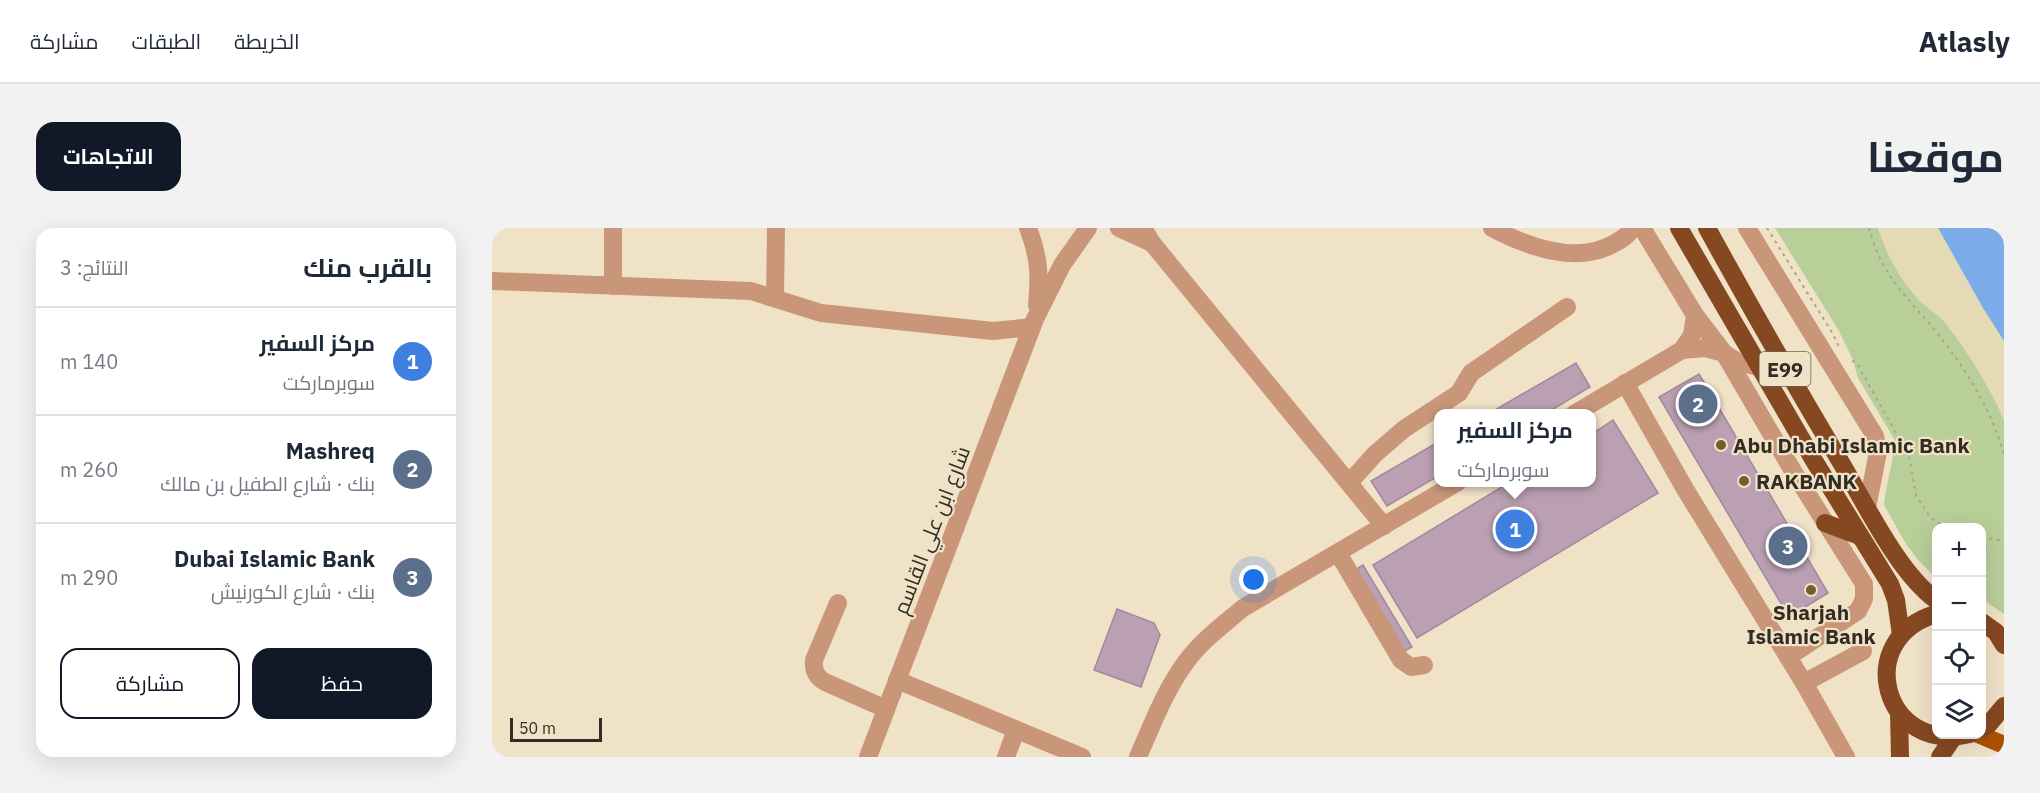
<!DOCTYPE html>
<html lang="ar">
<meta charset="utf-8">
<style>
:root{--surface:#fff;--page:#f2f2f3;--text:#1f2937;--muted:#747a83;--line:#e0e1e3;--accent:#111827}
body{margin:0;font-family:"IBM Plex Sans",Cairo,sans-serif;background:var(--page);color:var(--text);direction:rtl}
.controls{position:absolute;right:18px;bottom:18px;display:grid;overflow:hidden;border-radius:12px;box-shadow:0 6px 24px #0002}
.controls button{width:54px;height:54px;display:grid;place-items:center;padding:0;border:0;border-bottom:2px solid var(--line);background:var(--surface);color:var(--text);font:30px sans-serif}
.scale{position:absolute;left:18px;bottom:15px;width:92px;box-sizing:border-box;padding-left:6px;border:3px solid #322c22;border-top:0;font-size:16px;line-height:21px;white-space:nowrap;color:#322c22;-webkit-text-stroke:4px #f0e2c7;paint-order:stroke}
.you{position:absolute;left:762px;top:352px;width:21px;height:21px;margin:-15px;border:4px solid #fff;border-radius:50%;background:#1a73e8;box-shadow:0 0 0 9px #1a73e833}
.badge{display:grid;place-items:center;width:39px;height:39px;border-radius:50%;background:var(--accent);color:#fff;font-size:20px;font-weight:700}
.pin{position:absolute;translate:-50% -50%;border:3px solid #fff;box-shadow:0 2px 6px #0006}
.popup{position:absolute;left:942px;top:181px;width:162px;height:78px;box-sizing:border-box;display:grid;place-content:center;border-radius:12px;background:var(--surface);filter:drop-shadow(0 2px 4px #0005);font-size:20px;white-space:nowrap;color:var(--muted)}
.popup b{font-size:22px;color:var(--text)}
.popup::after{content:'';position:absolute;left:50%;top:100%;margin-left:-12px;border:12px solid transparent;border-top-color:var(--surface)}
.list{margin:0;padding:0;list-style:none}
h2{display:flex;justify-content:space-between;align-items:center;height:78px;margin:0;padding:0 24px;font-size:26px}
h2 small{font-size:20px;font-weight:400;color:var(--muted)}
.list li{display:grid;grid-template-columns:39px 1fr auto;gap:18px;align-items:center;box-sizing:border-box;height:108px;padding:0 24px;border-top:2px solid var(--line)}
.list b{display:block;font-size:22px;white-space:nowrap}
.list p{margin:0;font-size:20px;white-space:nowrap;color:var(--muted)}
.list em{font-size:20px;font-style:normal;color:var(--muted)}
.actions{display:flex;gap:12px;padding:18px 24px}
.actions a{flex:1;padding:14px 0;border:2px solid var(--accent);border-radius:18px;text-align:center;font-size:21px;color:var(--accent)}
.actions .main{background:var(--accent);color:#fff}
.icon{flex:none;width:33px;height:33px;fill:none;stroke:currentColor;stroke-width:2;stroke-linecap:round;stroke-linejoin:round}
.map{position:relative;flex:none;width:1512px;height:529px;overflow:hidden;direction:ltr;border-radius:18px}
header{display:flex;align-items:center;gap:36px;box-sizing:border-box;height:84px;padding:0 30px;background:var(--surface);border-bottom:2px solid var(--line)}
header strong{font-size:28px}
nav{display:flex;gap:33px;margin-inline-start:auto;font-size:21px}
.intro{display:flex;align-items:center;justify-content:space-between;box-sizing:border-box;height:144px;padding:0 36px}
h1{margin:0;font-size:42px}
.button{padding:15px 27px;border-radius:18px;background:var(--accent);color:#fff;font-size:21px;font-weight:700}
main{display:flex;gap:36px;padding:0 36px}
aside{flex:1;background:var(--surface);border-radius:18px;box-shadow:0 6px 24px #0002}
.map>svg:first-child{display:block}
</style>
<header>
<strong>Atlasly</strong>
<nav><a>الخريطة</a><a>الطبقات</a><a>مشاركة</a></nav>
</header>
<div class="intro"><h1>موقعنا</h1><a class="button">الاتجاهات</a></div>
<main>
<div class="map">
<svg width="1512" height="529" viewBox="0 0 1512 529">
<rect width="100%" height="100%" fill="#f0e2c7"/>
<!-- green -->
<path fill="#b9cf99" d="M 1283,0 L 1386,0 C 1395,27 1408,51 1427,72 C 1436,81 1448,87 1455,97 C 1475,123 1500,162 1512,192 L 1512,386 L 1490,371 L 1490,299 L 1444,299 L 1444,350 L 1427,333 L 1414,316 L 1392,277 L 1393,267 L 1404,214 L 1366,150 L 1361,132 L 1347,103 Z"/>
<!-- sand -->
<path fill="#e4dab5" d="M 1386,0 L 1446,0 L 1491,80 L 1512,113 L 1512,192 C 1500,162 1475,122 1455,97 C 1448,87 1436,81 1427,72 C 1408,51 1395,27 1386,0 Z"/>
<!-- water -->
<polygon fill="#7babe9" points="1446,0 1512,0 1512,113 1491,80"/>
<!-- building -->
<g fill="#baa0b2" stroke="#a2899b" stroke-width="1.5">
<polygon points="1084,135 1098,159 1053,186 996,186"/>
<polygon points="1207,146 1336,365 1297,389 1167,169"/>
<polygon points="1121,192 1166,265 925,410 881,337 1018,254 1100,254 1100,206"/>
<polygon points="946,214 946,248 895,278 879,253"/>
<polygon points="871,337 920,419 909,425 861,343"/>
<polygon points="625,381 662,395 668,407 649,459 602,442"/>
</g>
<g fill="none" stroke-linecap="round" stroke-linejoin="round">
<!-- path -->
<g stroke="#aea38e" stroke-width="2" stroke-dasharray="3 4.5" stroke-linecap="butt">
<polyline points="1275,0 1341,106 1347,119"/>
<path d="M 1377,0 C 1391,53 1418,70 1449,110 C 1477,146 1499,182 1512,226"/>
<polyline points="1360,133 1364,134 1417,228 1424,267 1438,289 1453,299"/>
<polyline points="1490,309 1512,313"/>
</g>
<!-- minor -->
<g stroke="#ca9679" stroke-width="18">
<path d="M 536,0 C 547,28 548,47 545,77"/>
<polyline points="627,0 660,15"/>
<polyline points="651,0 660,15 892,298"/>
<path d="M 1000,0 C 1036,19 1085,37 1123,15 C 1130,11 1137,7 1140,0"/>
<polyline points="1150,0 1203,87 1232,125 1246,134 1267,139"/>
<polyline points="1255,0 1383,208 1386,224 1375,280"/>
<polyline points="0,53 259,63 329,85 501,103 540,99"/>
<polyline points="121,58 121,0"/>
<polyline points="283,70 284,0"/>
<polyline points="1190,122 1213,120 1232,125 1301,243 1372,356 1372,371 1366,383 1296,429"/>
<polyline points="1133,155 1193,261 1312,455 1354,529"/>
<polyline points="1082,186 1190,122 1200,107 1203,87"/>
<polyline points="857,255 883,226 912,201 967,165 979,145 1075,79"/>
<polyline points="846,325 909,432 919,439 932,437"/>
<path d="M 346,375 L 322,432 C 321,442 324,449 333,454 L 394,481"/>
<polyline points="405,452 590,529"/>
<polyline points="1312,455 1371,423"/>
<polyline points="376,529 543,91 570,37 596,0"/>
<polyline points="514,529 524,502"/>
<path d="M 646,529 C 660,497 673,462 694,434 C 709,413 731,397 751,380 L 966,254"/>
</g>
<!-- major -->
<polyline stroke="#ab5001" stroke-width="18" points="1486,506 1512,517"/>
<!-- highway -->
<g stroke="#864821" stroke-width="18">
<polyline points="1187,0 1321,231 1398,356 1404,372 1409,407"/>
<path d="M 1215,0 C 1259,80 1304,159 1351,238 C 1375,279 1407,345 1444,372"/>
<polyline points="1333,295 1368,308"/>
<path d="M 1444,386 C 1361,410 1390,527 1478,506"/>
<polyline points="1490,394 1504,404 1512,417"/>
<polyline points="1407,485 1408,529"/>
<polyline points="1490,501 1497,496 1512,478"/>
<polyline points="1448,529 1461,510"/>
</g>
</g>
<!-- markers -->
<g fill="#755e2e" stroke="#f0e2c7" stroke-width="2">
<circle cx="1229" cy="217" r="6"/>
<circle cx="1252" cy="253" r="6"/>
<circle cx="1319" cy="362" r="6"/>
</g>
<g text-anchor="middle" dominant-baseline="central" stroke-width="4.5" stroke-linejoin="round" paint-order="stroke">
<!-- shield labels -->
<rect fill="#f0e2c7" stroke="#6b6354" stroke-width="1.5" x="1267.5" y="124" width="51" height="34" rx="4.5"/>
<g font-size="20" font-weight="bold" fill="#322c22">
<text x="1293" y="141">E99</text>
</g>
<!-- poi labels -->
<g font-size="21" font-weight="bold" fill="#322c22" stroke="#f0e2c7" text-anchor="start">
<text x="1241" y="217">Abu Dhabi Islamic Bank</text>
<text x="1264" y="253">RAKBANK</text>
<text x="1319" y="384" text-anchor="middle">Sharjah<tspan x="1319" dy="24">Islamic Bank</tspan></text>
</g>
<!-- street labels -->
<g font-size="21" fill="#322c22" stroke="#f0e2c7">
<text transform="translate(439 302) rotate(-69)">شارع ابن علي القاسم</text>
</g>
</g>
</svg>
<div class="controls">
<button>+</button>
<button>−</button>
<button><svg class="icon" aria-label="locate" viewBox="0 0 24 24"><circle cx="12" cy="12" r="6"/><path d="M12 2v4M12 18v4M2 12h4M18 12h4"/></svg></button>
<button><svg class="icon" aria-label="layers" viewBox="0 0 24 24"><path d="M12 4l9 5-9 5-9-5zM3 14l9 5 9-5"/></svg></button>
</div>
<div class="scale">50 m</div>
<div class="you"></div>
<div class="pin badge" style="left:1023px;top:301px;background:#3f7fe0">1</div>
<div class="popup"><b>مركز السفير</b>سوبرماركت</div>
<div class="pin badge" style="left:1206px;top:176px;background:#5c6f8a">2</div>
<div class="pin badge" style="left:1296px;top:318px;background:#5c6f8a">3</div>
</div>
<aside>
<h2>بالقرب منك<small>النتائج: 3</small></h2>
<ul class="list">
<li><span class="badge" style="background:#3f7fe0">1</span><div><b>مركز السفير</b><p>سوبرماركت</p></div><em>140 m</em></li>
<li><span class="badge" style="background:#5c6f8a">2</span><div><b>Mashreq</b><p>بنك · شارع الطفيل بن مالك</p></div><em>260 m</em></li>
<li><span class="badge" style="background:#5c6f8a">3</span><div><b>Dubai Islamic Bank</b><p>بنك · شارع الكورنيش</p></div><em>290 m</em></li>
</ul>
<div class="actions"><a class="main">حفظ</a><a>مشاركة</a></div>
</aside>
</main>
